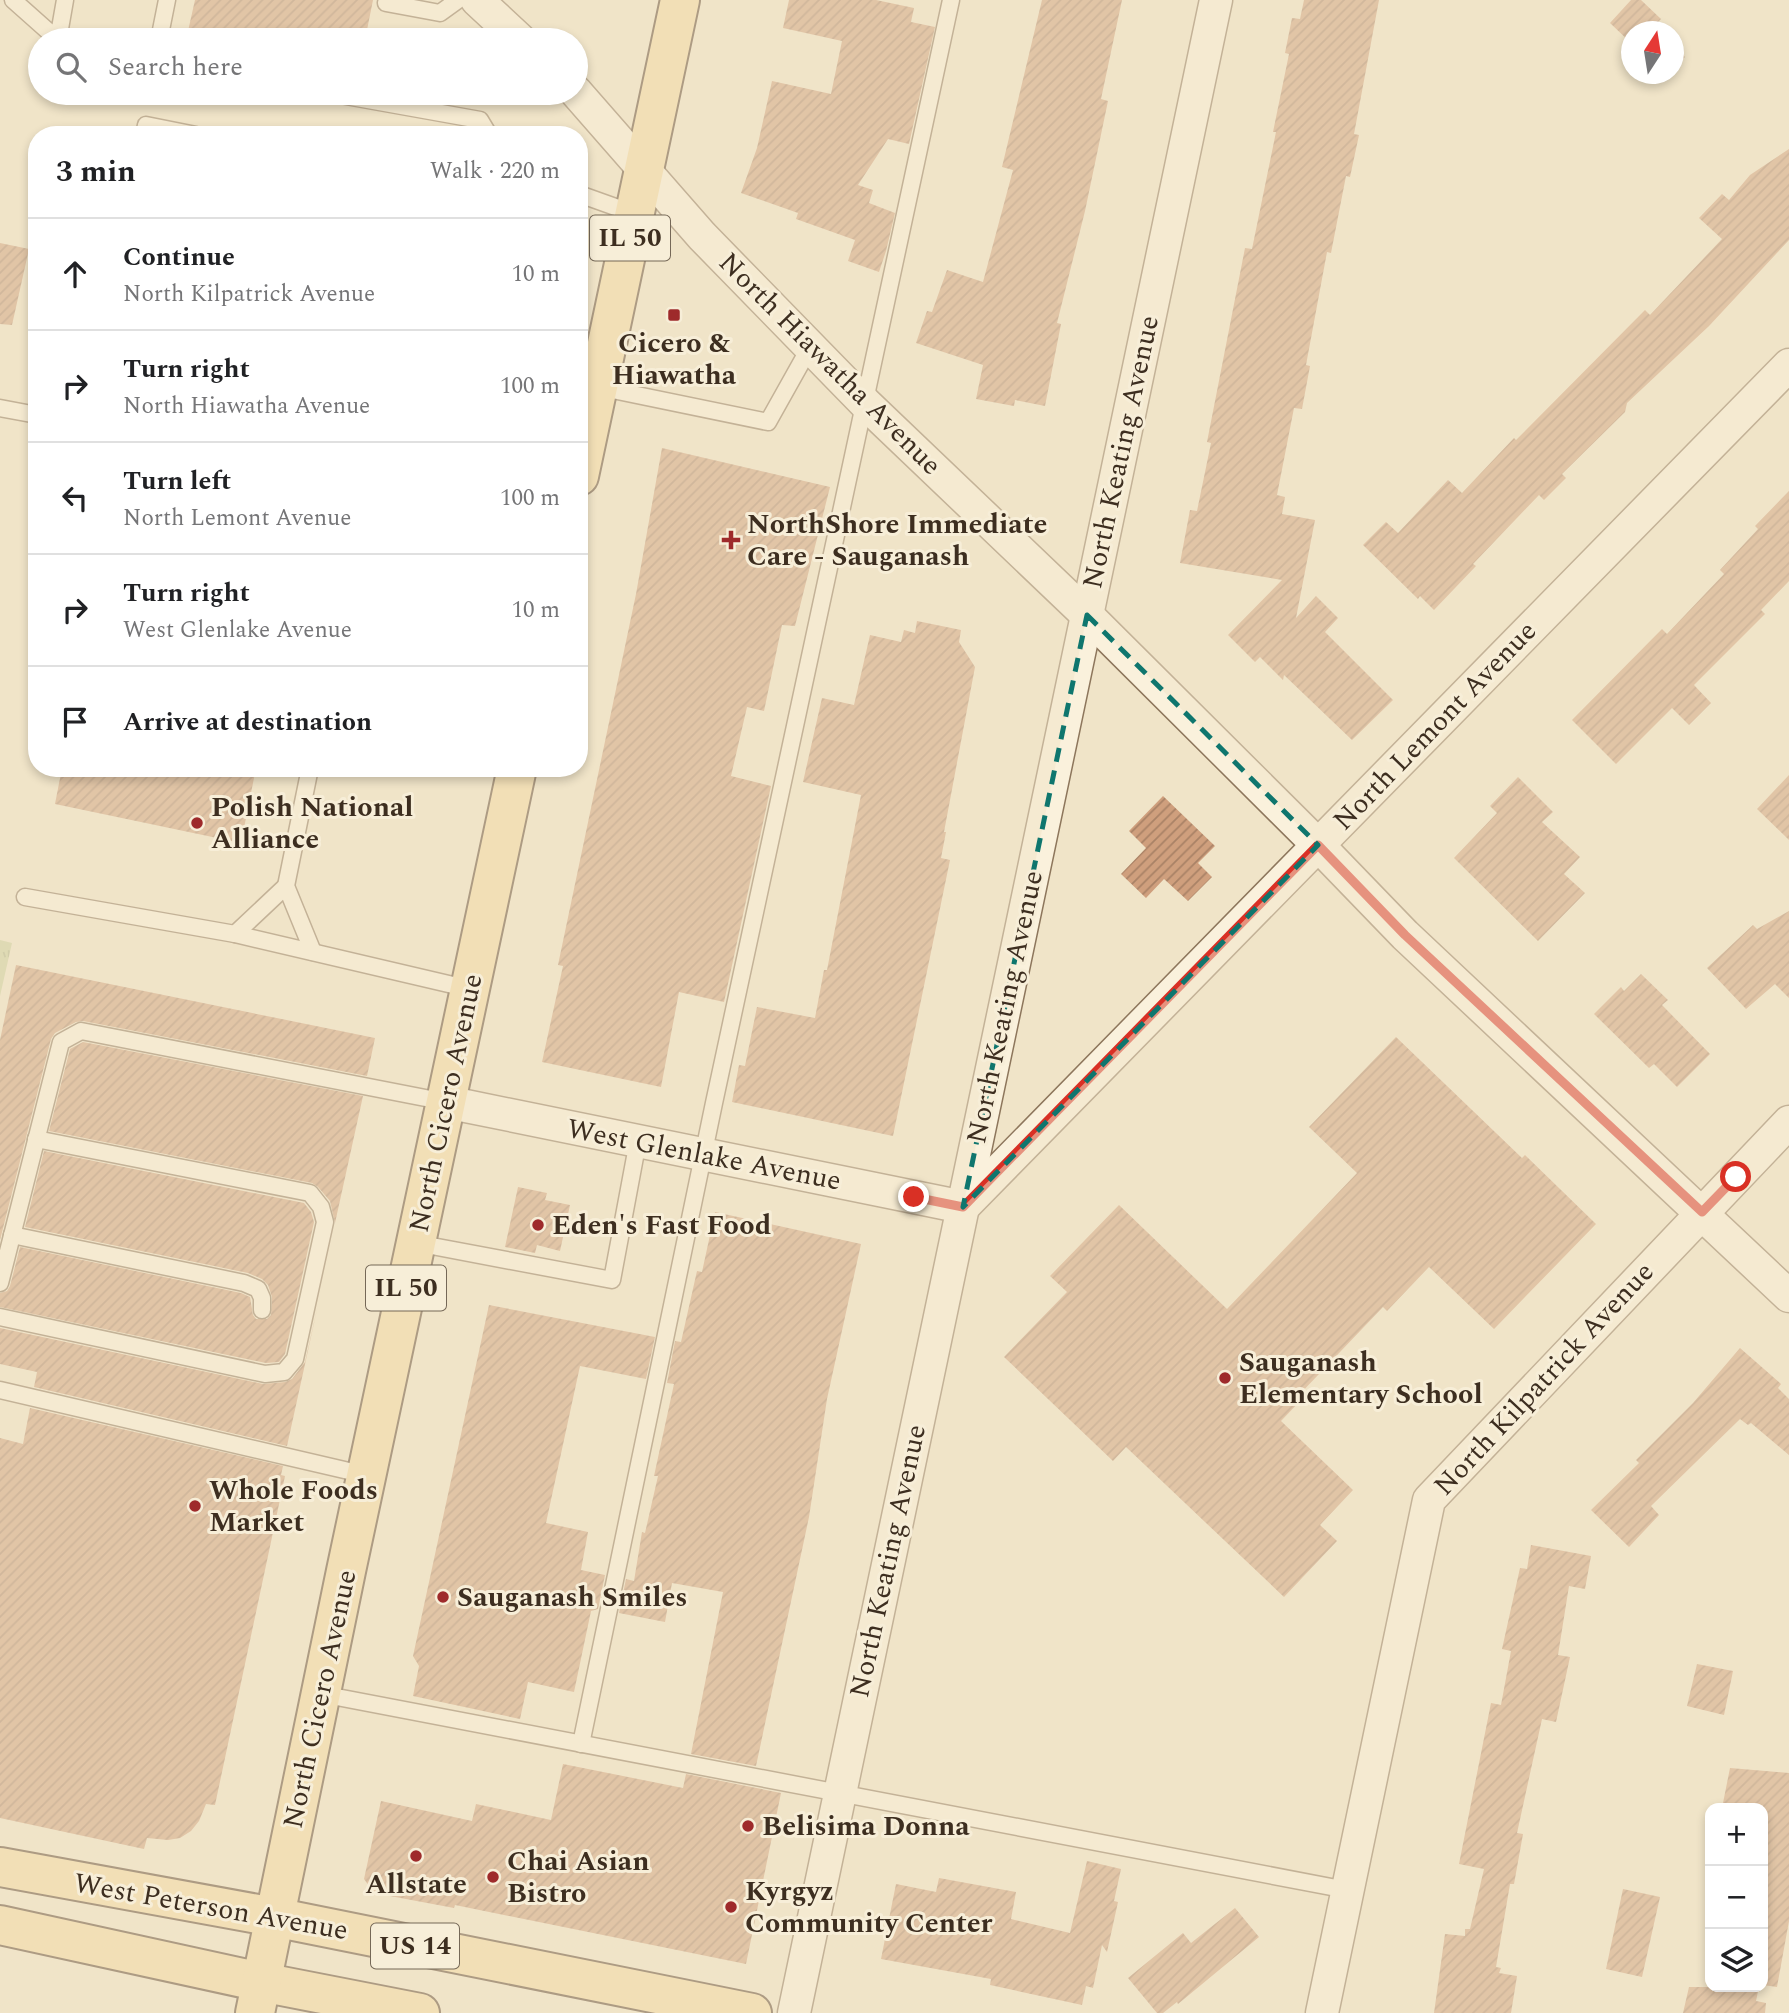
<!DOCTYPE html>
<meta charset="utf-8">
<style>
:root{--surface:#fff;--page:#f2f2f2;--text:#202124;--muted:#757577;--line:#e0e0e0}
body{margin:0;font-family:Spectral,serif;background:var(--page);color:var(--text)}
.controls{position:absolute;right:21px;bottom:21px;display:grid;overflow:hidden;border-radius:14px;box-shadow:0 4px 10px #0003}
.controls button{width:63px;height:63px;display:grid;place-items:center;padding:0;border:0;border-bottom:2px solid var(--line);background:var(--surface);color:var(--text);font:35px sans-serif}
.compass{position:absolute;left:1621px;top:21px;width:63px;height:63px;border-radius:50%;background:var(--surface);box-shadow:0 4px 10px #0003;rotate:12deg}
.stop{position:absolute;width:21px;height:21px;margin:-16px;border:5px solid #d93025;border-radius:50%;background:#fff}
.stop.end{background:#d93025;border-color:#fff;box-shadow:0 2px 7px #0008}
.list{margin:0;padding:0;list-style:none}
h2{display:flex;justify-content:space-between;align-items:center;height:91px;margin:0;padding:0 28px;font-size:30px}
h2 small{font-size:23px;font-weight:400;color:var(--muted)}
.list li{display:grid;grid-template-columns:46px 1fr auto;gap:21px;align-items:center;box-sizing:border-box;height:112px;padding:0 28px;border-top:2px solid var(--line)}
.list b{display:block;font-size:26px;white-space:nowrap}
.list p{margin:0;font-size:23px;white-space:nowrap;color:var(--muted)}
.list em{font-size:23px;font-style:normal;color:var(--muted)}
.icon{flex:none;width:38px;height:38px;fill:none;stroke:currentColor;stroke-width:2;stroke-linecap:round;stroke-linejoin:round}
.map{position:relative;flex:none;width:1789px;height:2013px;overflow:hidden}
.search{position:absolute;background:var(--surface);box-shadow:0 4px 10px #0003;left:28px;top:28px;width:560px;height:77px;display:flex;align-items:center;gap:18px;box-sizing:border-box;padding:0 24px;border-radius:38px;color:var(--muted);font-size:26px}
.panel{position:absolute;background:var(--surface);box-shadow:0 4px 10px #0003;left:28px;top:126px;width:560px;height:651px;border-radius:28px}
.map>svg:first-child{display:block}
</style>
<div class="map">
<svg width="1789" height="2013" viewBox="0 0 1789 2013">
<defs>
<pattern id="grass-tufts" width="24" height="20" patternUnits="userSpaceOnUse" patternTransform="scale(1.75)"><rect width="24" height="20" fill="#c9cf9b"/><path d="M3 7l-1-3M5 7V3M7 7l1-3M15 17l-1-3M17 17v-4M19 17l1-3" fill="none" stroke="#aeb285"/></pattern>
<pattern id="building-hatch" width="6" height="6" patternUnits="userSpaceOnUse" patternTransform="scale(1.75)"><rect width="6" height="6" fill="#cf9f7d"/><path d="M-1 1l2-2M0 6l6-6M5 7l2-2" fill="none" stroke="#a98266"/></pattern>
</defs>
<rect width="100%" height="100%" fill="#f0e4c8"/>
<!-- grass -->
<polygon fill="url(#grass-tufts)" points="0,940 12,943 0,996"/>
<!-- building -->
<g fill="url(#building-hatch)">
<polygon points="195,0 373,0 365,40 186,40"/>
<polygon points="789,0 876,0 914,8 911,22 935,27 909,144 888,139 858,185 873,190 869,203 895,213 886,251 879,272 848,261 855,240 796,219 798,213 741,193 757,148 772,81 831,94 842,41 783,28"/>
<polygon points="1042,0 1122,0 1101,99 1108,101 1085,211 1057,323 1061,324 1045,406 1015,400 1014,406 976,399 983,365 916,343 927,311 932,312 947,270 983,282 1013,170 1002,167"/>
<polygon points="1304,0 1379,0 1354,134 1359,135 1350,177 1346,176 1331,253 1327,252 1306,365 1310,366 1302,409 1294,408 1277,495 1285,497 1282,514 1315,520 1296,618 1316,596 1338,618 1325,632 1393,700 1352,740 1284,675 1283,680 1260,657 1255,662 1228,635 1282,580 1180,563 1190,510 1197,511 1211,443 1207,442 1245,248 1252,249 1276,132 1273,132 1289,54 1285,53 1292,18 1300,19"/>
<polygon points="1631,0 1641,0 1661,19 1655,25 1661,32 1632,32 1632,44 1610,23"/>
<polygon points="1674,45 1685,57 1674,67"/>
<polygon points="1789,149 1789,240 1709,326 1627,403 1625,412 1562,474 1566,478 1544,500 1539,495 1473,564 1476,566 1434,610 1420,596 1418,599 1363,545 1386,522 1398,533 1448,480 1462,493 1514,438 1516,440 1645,310 1650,315 1722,239 1699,218 1722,194 1729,200 1750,175"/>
<polygon points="0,243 29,249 12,325 0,324"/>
<polygon points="662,448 830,487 795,626 782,625 764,711 747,707 731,776 771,786 724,1002 679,992 661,1087 542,1062 563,966 558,965 636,594"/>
<polygon points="1789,491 1789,581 1761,610 1765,614 1694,685 1711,703 1689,725 1672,708 1616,764 1572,720 1662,629 1667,634 1724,574 1720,570 1758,529 1755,526"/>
<polygon points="917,621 961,630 959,642 975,667 944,832 946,832 941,858 950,860 893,1136 732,1102 739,1065 745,1066 757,1007 815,1018 824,970 827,970 861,795 803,782 822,698 854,705 870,635 901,642 904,630 915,633"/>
<polygon points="62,768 256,768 241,843 55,804"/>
<polygon points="1789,775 1789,840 1757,809"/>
<polygon points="1518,777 1553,812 1542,822 1580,857 1564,874 1585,893 1538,941 1454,858 1497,813 1490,806"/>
<polygon points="1163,796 1215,846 1198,863 1212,877 1188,901 1164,879 1146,898 1121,874 1146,848 1129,831"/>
<polygon points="1789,911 1789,998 1775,984 1746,1009 1707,968 1753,925 1757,929"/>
<polygon points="16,965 375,1038 367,1076 83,1021 76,1022 55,1033 51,1039 0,1240 0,1040"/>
<polygon points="1641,974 1668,1000 1662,1005 1710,1054 1677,1087 1654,1064 1649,1068 1594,1014 1621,987 1624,991"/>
<polygon points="1396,1037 1522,1158 1525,1155 1596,1224 1494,1329 1429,1267 1387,1311 1383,1307 1298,1396 1302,1399 1281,1421 1353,1490 1320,1525 1337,1541 1284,1597 1126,1447 1113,1461 1004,1357 1067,1292 1050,1276 1119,1205 1227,1309 1357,1173 1309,1127"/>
<polygon points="83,1042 363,1096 335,1223 330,1201 318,1187 312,1183 49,1131 70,1049"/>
<polygon points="44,1151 304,1203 311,1212 314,1222 285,1354 279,1362 266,1363 0,1307 0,1293 7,1291 10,1286 20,1247 241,1293 250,1297 253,1315 256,1319 267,1319 271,1315 272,1297 268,1285 262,1279 248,1273 25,1227"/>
<polygon points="518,1187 547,1193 545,1200 570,1205 560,1251 537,1245 535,1253 505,1247"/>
<polygon points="715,1212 861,1244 827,1399 809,1517 756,1766 691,1754 723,1592 672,1583 665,1622 619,1613 626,1579 634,1581 642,1532 645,1533 658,1476 654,1476 674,1384 667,1383 675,1341 681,1342 697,1271 702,1272"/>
<polygon points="318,1305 287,1446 34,1387 37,1372 0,1364 0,1328 263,1384 285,1382 292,1379 305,1362"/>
<polygon points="489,1305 655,1337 646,1379 580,1366 546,1523 588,1532 581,1570 605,1575 598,1609 591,1611 574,1692 528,1682 520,1719 413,1696 419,1666 413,1656"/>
<polygon points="1740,1348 1781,1384 1778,1388 1789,1399 1789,1455 1751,1423 1748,1425 1740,1419 1651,1506 1659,1515 1629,1547 1591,1510 1639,1463 1636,1460 1693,1403"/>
<polygon points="30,1408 283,1466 281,1475 285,1476 215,1805 206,1804 199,1821 191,1831 180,1838 168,1840 147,1838 144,1849 0,1818 0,1438 23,1444"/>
<polygon points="1531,1545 1591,1556 1585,1589 1569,1586 1558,1655 1570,1657 1556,1722 1542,1719 1517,1833 1523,1834 1514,1884 1510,1884 1496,1967 1501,1968 1499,1973 1517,1976 1511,2013 1434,2013 1445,1934 1465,1936 1465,1929 1470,1929 1484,1869 1459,1864 1491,1703 1501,1705 1511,1651 1502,1649 1520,1568 1527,1569"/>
<polygon points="1697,1664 1733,1671 1724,1715 1687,1706"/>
<polygon points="563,1764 683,1788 686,1774 781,1793 746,1964 455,1905 454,1908 374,1893 364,1879 381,1801 472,1821 476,1804 551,1820"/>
<polygon points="1730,1768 1789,1773 1789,1921 1777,1987 1763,1985 1763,1808 1722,1808"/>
<polygon points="1087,1861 1121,1869 1114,1901 1118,1902 1107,1952 1102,1945 1093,1988 1086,1986 1082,2005 990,1985 991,1979 881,1959 896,1884 936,1892 939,1878 1016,1892 1011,1919 1070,1933"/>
<polygon points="1623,1889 1660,1897 1642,1977 1606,1969"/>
<polygon points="1235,1908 1259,1937 1178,2004 1177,2002 1163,2013 1157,2013 1128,1978 1183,1933 1191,1943"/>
<polygon points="1689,1987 1759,1987 1756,2001 1766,2003 1765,2013 1683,2013"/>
</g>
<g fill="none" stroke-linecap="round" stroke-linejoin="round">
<!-- service casing -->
<g stroke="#8d765c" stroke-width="19">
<g id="service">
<polyline points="13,0 58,40 65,0"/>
<polyline points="386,3 440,13 458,0"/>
<polyline points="159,40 167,0"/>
<polyline points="329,93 480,120 489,135"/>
<polyline points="144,135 146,125 196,135"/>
<polyline points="579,194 635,214"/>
<polyline points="598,387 768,422 810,347"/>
<polyline points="0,408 37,415"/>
<polyline points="310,768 286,886 313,952"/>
<polyline points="25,897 235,934 470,989"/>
<polyline points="235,934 286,886"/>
<polyline points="12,1235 244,1283 258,1289 262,1298 262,1310"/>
<polyline points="416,1243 612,1280 638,1141"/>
<polyline points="0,1283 61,1042 81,1031 446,1102"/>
<polyline points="0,1317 265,1374 284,1372 295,1359 325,1222 321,1207 310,1193 36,1139"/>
<polyline points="0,1390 366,1475"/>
<polyline points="321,1694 1347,1890"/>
<polyline points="581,1744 714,1103 951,0"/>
</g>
</g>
<!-- minor casing -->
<g stroke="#8d765c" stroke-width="35">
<g id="minor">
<polyline points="477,0 520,40"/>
<polyline points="576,92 702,236 865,403 1087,615 1318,845 1405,935 1789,1296"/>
<polyline points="446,1102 963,1207 1789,365"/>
<polyline points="794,2013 1216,0"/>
<polyline points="1322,2013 1429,1500 1789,1122"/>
</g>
</g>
<!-- primary casing -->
<g stroke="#5b4430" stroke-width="42">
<g id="primary">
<polyline points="579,476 680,0"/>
<polyline points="0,1867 274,1917 752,2013"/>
<polyline points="0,1925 261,1982 420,2013"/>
<polyline points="255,2013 346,1571 517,768"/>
</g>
</g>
<!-- service -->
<use href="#service" stroke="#faf1dc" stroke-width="16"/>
<!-- minor -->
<use href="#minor" stroke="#faf1dc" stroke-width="32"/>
<!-- primary -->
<use href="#primary" stroke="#f3d9a0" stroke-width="38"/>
</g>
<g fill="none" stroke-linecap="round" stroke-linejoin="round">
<!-- route -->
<polyline stroke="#d93025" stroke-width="9" points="914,1197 963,1207 1318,845 1405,935 1702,1212 1736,1177"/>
</g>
<!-- marked area -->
<path d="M0 0H1789V2013H0ZM 1087,615 L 1318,845 L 963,1207 Z" fill="#f0e4c8" fill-opacity=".55" fill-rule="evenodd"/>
<path fill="none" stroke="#0f766e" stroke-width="5" stroke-dasharray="14 9" stroke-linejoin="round" d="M 1087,615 L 1318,845 L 963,1207 Z"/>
<!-- markers -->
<g fill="#9e2a2b" stroke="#f7eed8" stroke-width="2.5">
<rect x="667" y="308" width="14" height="14" rx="3.5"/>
<path d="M727.5 529.5h7v7h7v7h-7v7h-7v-7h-7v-7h7z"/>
<circle cx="197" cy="823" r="7"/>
<circle cx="538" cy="1225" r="7"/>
<circle cx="1225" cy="1378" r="7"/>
<circle cx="195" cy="1506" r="7"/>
<circle cx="443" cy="1597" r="7"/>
<circle cx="748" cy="1826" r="7"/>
<circle cx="416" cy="1856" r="7"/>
<circle cx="493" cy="1877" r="7"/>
<circle cx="731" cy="1907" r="7"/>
</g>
<g text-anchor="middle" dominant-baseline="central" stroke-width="6" stroke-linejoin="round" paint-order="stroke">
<!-- shield labels -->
<g fill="#f7eed8" stroke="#756857" stroke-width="2">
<rect x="590" y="215.5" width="80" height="45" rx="5"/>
<rect x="366" y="1265.5" width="80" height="45" rx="5"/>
<rect x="371" y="1923.5" width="88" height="45" rx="5"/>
</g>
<g font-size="26" font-weight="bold" fill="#3d2e20">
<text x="630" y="238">IL 50</text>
<text x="406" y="1288">IL 50</text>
<text x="415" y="1946">US 14</text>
</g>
<!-- poi labels -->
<g font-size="28" font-weight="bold" fill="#3d2e20" stroke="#f7eed8" text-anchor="start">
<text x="674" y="343" text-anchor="middle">Cicero &amp;<tspan x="674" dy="32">Hiawatha</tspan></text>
<text x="747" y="524">NorthShore Immediate<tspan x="747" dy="32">Care - Sauganash</tspan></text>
<text x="211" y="807">Polish National<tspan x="211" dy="32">Alliance</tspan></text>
<text x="552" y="1225">Eden's Fast Food</text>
<text x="1239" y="1362">Sauganash<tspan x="1239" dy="32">Elementary School</tspan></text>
<text x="209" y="1490">Whole Foods<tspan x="209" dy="32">Market</tspan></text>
<text x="457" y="1597">Sauganash Smiles</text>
<text x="762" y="1826">Belisima Donna</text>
<text x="507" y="1861">Chai Asian<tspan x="507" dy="32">Bistro</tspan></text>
<text x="416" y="1884" text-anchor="middle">Allstate</text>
<text x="745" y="1891">Kyrgyz<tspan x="745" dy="32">Community Center</tspan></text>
</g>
<!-- street labels -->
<g font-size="28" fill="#3d2e20" stroke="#f7eed8">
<text transform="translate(830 364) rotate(45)">North Hiawatha Avenue</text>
<text transform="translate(1121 452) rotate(-78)">North Keating Avenue</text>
<text transform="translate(1435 726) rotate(-46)">North Lemont Avenue</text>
<text transform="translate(1005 1007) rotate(-78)">North Keating Avenue</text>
<text transform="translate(446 1103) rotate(-78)">North Cicero Avenue</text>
<text transform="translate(704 1155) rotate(11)">West Glenlake Avenue</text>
<text transform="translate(1544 1379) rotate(-47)">North Kilpatrick Avenue</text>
<text transform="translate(888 1561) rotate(-78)">North Keating Avenue</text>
<text transform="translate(320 1699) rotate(-78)">North Cicero Avenue</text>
<text transform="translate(211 1907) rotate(10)">West Peterson Avenue</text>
</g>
</g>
</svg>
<div class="controls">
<button>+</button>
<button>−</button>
<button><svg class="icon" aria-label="layers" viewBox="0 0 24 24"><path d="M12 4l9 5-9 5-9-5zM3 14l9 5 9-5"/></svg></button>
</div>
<svg class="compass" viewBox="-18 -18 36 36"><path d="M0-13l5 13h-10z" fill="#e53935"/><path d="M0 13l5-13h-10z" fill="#757577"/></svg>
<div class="stop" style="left:1736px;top:1177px"></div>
<div class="stop end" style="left:914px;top:1197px"></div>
<div class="search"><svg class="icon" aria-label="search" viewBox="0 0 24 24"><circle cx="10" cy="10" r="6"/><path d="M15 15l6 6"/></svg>Search here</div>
<section class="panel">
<h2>3 min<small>Walk · 220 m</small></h2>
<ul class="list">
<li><svg class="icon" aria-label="ahead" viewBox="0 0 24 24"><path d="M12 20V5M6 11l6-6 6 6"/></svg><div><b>Continue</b><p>North Kilpatrick Avenue</p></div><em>10 m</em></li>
<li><svg class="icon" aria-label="right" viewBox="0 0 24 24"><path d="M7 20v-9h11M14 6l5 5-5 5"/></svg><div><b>Turn right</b><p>North Hiawatha Avenue</p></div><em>100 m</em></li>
<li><svg class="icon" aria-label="left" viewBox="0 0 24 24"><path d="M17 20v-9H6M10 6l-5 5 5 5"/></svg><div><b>Turn left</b><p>North Lemont Avenue</p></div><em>100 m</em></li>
<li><svg class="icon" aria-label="right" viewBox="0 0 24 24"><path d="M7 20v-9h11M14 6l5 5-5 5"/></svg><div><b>Turn right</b><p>West Glenlake Avenue</p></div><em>10 m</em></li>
<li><svg class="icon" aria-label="arrive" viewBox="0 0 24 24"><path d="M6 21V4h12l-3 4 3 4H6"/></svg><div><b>Arrive at destination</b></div></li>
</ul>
</section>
</div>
